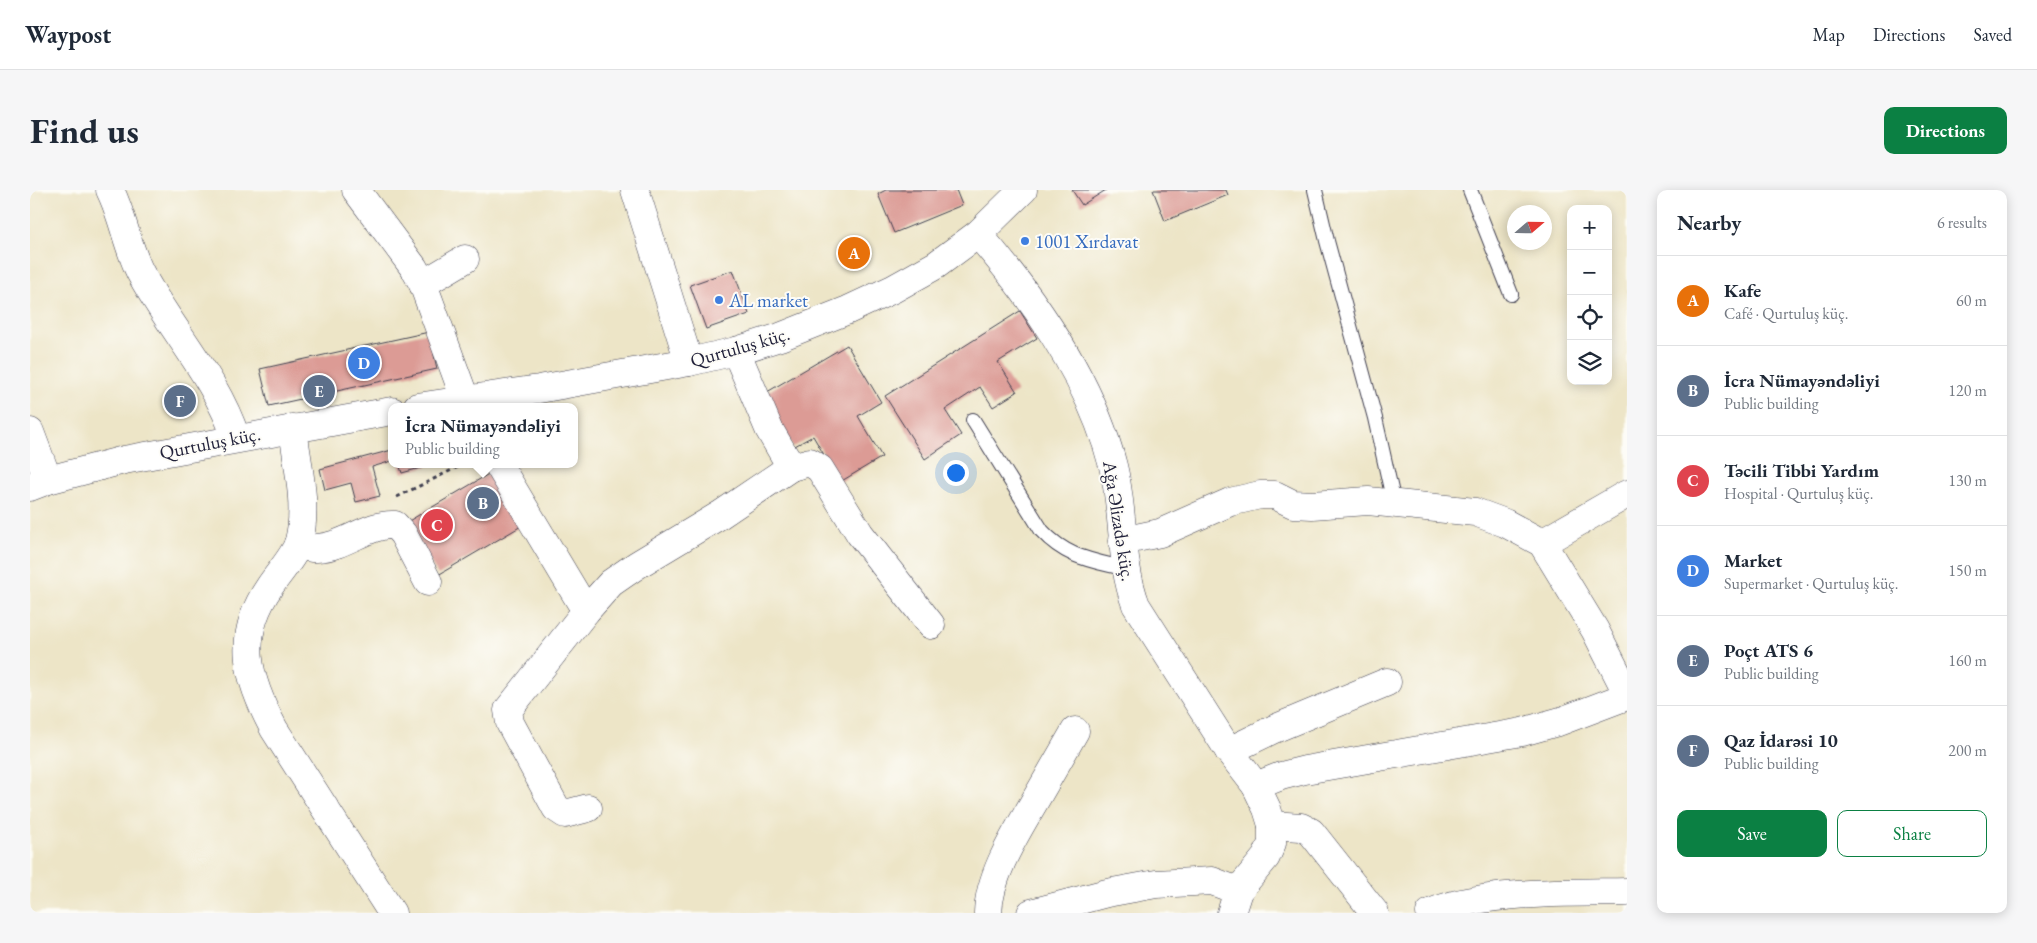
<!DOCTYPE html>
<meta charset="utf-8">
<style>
:root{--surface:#fff;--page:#f6f6f7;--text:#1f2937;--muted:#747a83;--line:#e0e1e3;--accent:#0b8043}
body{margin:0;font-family:"EB Garamond",serif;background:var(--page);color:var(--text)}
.controls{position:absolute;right:15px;top:15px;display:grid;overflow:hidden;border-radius:10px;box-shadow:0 2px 12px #0003}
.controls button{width:45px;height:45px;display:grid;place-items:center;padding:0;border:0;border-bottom:1px solid var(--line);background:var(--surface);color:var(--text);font:25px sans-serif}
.compass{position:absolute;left:1477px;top:15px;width:45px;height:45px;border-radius:50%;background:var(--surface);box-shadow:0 2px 12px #0003;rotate:70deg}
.you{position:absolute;left:925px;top:282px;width:18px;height:18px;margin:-12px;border:4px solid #fff;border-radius:50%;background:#1a73e8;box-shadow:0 0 0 8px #1a73e833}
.badge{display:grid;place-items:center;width:32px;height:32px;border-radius:50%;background:var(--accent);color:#fff;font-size:16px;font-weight:700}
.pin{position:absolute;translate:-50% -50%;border:2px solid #fff;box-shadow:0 1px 5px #0006}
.popup{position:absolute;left:358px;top:213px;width:190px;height:65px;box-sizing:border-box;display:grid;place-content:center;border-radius:10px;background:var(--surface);filter:drop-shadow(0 1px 4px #0005);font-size:16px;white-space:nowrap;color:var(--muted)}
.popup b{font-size:19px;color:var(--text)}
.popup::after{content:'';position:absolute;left:50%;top:100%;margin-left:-10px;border:10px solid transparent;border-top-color:var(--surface)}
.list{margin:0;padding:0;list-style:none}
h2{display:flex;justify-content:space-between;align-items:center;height:65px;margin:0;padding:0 20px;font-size:21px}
h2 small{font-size:16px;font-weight:400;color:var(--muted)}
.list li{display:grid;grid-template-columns:32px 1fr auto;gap:15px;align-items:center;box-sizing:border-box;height:90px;padding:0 20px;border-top:1px solid var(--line)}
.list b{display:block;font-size:19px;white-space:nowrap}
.list p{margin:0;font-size:16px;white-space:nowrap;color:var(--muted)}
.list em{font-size:16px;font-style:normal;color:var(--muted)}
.actions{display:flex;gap:10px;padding:15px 20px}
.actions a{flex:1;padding:11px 0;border:1px solid var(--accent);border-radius:10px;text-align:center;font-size:18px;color:var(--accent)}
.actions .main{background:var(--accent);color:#fff}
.icon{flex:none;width:28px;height:28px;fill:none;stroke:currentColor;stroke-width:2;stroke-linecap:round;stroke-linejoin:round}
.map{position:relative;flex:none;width:1597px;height:723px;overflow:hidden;border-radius:10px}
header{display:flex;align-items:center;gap:30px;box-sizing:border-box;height:70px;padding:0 25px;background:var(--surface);border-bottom:1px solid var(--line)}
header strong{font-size:24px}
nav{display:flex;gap:28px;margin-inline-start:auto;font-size:18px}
.intro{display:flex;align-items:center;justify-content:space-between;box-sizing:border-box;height:120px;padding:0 30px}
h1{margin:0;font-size:35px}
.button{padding:12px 22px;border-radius:10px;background:var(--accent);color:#fff;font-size:18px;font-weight:700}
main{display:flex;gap:30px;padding:0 30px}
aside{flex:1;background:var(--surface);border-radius:10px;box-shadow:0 2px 12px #0003}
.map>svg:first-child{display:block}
</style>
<header>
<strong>Waypost</strong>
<nav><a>Map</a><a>Directions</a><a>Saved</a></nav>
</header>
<div class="intro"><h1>Find us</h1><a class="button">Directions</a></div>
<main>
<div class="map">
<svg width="1597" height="723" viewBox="0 0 1597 723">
<rect width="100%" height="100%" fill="#fdfcf7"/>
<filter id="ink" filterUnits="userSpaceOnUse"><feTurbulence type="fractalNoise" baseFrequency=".02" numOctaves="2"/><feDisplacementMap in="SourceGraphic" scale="10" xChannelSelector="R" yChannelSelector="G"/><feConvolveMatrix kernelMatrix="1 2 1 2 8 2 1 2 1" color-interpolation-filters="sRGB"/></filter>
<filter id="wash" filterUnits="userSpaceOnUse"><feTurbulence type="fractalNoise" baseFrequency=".0096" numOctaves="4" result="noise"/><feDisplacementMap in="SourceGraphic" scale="20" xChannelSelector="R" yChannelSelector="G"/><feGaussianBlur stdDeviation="1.12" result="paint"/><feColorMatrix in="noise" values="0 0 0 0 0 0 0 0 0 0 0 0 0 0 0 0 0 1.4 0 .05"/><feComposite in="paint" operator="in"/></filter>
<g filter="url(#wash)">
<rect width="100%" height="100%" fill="#ede5c7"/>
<g id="blocks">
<!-- building -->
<g fill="#dc9b95">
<polygon points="856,0 926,0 932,15 864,43 848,4"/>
<polygon points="1042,0 1076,0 1052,15"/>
<polygon points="1123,0 1196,0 1198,5 1135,31"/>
<polygon points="703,80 719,124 676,139 660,95"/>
<polygon points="990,121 1007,148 968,172 987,202 963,217 950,197 915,220 931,245 895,269 855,206"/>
<polygon points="399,142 407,179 239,216 230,179"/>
<polygon points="817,155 851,212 828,226 852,267 810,292 783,246 763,257 732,205"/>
<polygon points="362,260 362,271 342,277 350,306 326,312 321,293 295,300 290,279"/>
<polygon points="369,274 401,274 401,275 372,283"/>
<polygon points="462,282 493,335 408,385 377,332"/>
</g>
</g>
</g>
<g filter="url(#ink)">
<use href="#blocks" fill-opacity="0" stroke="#403f50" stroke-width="1"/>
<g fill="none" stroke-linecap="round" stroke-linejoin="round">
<!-- service casing -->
<g stroke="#403f50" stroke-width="16">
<g id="service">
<polyline points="1285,0 1297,51 1345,228 1364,313"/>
<polyline points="1440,0 1481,104"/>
<path d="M 943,230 L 1012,341 C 1037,368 1061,370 1096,379"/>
</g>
</g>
<!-- minor casing -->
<g stroke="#403f50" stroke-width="29">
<g id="minor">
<path d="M 80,0 C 93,26 97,56 110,82 C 140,139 186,187 206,248"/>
<polyline points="326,0 384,78 393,94 438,217"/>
<path d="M 948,44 C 1006,111 1061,190 1083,276 C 1095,323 1089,370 1106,415 L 1199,561 L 1226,596 L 1237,619 L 1242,635 L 1242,653 L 1236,667 L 1208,701 L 1201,723"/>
<polyline points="393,94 435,69"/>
<polyline points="706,161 739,239 761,277 780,272 790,279 830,344 901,435"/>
<path d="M 263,238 C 267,274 278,315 269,351 C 266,364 248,384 240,396 C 205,447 217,488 244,539 L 362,723"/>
<polyline points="0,242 18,290"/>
<polyline points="468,274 556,421 581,393 607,375 690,325 761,277"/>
<polyline points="1092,351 1130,343 1200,312 1230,305 1245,305 1263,314 1282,315 1338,311 1445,322 1475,333 1512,353 1565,440 1597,503"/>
<polyline points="1512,353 1597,304"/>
<path d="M 268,354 C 274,356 281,359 287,358 C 315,357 338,333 365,335 L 373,344 L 398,392"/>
<polyline points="556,421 478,520 480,533 526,618 535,624 558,618"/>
<polyline points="1199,561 1244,539 1357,492"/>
<polyline points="1226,596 1251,586 1275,580 1492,542 1531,531 1597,506"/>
<polyline points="1242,635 1271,637 1281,642 1345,723"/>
<path d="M 958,723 C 959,686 985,645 1003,614 C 1017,590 1031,565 1045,541"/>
<polyline points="1001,723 1077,703 1126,694 1182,691 1208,701"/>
<path d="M 1400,723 C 1452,700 1541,703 1597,702"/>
</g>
</g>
<!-- tertiary casing -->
<g stroke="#403f50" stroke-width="29">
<polyline id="tertiary" points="605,0 659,172"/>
</g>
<!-- primary casing -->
<g stroke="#403f50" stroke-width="29">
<g id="primary">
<polyline points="387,217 509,199 659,172 706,161 750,147 818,120 863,99 906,75 948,44 993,0"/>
<polyline points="0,297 18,290 94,270 362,221"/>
</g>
</g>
<!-- path -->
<polyline stroke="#403f50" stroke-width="3" stroke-dasharray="4 4" stroke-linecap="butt" points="367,307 434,274"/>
<!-- service -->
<use href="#service" stroke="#fff" stroke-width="14"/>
<!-- minor -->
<use href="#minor" stroke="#fff" stroke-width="28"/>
<!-- tertiary -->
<use href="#tertiary" stroke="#fff" stroke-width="28"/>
<!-- primary -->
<use href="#primary" stroke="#fff" stroke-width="28"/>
</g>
</g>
<!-- markers -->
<g fill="#3f7fe0" stroke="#fdfcf7" stroke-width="2">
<circle cx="995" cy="51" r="5"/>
<circle cx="689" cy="110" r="5"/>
</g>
<g text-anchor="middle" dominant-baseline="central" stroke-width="4" stroke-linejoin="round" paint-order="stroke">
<!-- shop labels -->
<g font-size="19" fill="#366cbe" stroke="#fdfcf7" text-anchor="start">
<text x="1005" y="51">1001 Xırdavat</text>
<text x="699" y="110">AL market</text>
</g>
<!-- street labels -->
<g font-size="19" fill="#22223b" stroke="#fdfcf7">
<text transform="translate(710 157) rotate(-16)">Qurtuluş küç.</text>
<text transform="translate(180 253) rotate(-11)">Qurtuluş küç.</text>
<text transform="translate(1089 331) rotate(81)">Ağa Əlizadə küç.</text>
</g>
</g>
</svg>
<div class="controls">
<button>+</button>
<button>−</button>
<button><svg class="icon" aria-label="locate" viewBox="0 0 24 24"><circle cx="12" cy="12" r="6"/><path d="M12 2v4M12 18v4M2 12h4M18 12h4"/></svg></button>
<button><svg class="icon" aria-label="layers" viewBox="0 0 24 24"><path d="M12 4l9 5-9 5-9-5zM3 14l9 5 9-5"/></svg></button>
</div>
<svg class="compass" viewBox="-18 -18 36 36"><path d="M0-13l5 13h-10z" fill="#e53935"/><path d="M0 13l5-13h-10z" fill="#747a83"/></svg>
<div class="you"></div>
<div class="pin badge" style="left:824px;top:63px;background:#e8710a">A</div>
<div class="pin badge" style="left:453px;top:313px;background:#5c6f8a">B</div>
<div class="popup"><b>İcra Nümayəndəliyi</b>Public building</div>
<div class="pin badge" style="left:407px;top:335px;background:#e0444e">C</div>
<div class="pin badge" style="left:334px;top:173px;background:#3f7fe0">D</div>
<div class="pin badge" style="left:289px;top:201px;background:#5c6f8a">E</div>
<div class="pin badge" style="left:150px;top:211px;background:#5c6f8a">F</div>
</div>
<aside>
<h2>Nearby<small>6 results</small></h2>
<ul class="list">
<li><span class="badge" style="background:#e8710a">A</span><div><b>Kafe</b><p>Café · Qurtuluş küç.</p></div><em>60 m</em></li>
<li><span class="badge" style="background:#5c6f8a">B</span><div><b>İcra Nümayəndəliyi</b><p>Public building</p></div><em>120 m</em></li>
<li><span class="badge" style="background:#e0444e">C</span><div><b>Təcili Tibbi Yardım</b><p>Hospital · Qurtuluş küç.</p></div><em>130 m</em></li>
<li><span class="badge" style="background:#3f7fe0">D</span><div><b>Market</b><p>Supermarket · Qurtuluş küç.</p></div><em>150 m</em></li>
<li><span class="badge" style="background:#5c6f8a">E</span><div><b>Poçt ATS 6</b><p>Public building</p></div><em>160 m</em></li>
<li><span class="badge" style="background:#5c6f8a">F</span><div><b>Qaz İdarəsi 10</b><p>Public building</p></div><em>200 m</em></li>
</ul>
<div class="actions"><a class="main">Save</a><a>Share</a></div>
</aside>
</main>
